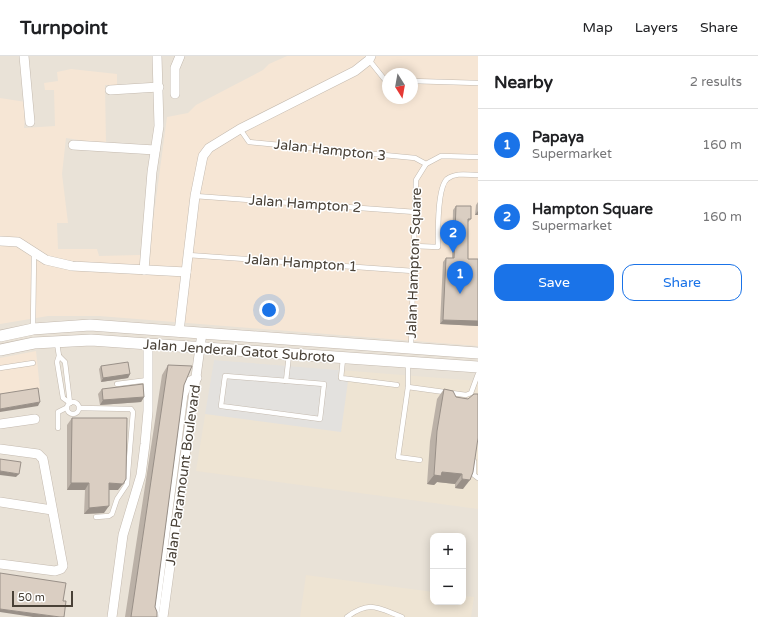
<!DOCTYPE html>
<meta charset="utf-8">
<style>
:root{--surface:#fff;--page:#f2f2f2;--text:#202124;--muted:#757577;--line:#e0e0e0;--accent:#1a73e8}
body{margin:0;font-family:"Varela Round",sans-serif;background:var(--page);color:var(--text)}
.controls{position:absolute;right:12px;bottom:12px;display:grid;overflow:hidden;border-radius:8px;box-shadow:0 2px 10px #0003}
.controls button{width:36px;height:36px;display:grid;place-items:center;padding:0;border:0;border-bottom:1px solid var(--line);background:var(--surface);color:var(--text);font:20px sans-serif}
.compass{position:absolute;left:382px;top:12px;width:36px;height:36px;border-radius:50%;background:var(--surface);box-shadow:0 2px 10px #0003;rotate:169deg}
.scale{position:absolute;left:12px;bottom:10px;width:61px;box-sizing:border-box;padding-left:4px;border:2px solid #494137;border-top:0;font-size:11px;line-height:14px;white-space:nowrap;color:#494137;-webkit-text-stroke:3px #fff;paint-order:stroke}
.you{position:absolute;left:269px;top:254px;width:14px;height:14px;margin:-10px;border:3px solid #fff;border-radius:50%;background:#1a73e8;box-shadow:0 0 0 6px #1a73e833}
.badge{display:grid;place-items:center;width:26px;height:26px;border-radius:50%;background:var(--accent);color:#fff;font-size:13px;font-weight:700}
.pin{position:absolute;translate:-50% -33px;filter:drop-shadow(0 1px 2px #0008)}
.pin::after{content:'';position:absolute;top:21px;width:14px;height:12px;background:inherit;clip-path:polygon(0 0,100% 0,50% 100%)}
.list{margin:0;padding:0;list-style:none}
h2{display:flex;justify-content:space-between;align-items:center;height:52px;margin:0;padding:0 16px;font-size:17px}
h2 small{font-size:13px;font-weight:400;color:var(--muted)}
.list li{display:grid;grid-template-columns:26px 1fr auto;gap:12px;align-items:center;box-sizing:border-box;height:72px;padding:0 16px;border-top:1px solid var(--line)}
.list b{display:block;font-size:15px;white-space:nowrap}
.list p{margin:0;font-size:13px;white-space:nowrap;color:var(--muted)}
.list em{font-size:13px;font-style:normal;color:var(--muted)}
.actions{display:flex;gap:8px;padding:12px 16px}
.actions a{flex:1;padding:9px 0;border:1px solid var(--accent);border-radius:12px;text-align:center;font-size:14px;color:var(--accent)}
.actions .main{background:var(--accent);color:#fff}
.map{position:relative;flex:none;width:478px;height:561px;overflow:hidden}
header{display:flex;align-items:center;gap:24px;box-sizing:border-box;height:56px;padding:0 20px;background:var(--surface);border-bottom:1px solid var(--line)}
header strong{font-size:19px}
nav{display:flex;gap:22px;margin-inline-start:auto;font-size:14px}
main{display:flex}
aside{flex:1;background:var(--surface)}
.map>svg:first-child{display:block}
</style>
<header>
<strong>Turnpoint</strong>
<nav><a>Map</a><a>Layers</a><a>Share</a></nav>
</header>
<main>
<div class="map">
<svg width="478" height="561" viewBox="0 0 478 561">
<rect width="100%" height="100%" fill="#f5f0e9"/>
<!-- residential -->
<path fill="#e9e2d7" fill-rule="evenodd" d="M 0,0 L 478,0 L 478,561 L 0,561 ZM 388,18 L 412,18 L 412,42 L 388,42 ZM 433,480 L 463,480 L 463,546 L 433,546 Z"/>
<!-- commercial -->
<g fill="#f6e6d5" fill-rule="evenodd">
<path d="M 287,0 L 478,0 L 478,290 L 99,260 L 48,260 L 0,268 L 0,42 L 26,46 L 24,72 L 55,70 L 54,34 L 45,34 L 44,27 L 58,25 L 57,16 L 71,13 L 117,18 L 117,29 L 105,29 L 106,88 L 66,82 L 62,118 L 68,167 L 57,167 L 58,193 L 97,193 L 99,200 L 140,199 L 148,202 L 167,61 L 188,57 L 196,49 L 263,14 L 269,8 ZM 388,18 L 412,18 L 412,42 L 388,42 Z"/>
<polygon points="36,295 40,333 0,339 0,302"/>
</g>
<!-- education -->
<g fill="#eee4d3">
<polygon points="214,304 478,325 478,453 196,415"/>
<polygon points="306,519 433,536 433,546 463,546 463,540 474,541 471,561 300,561"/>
</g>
<!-- parking -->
<polygon fill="#e3e1de" points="214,304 339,314 338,323 348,325 341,376 205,358"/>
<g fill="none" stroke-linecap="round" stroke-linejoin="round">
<!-- service casing -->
<g stroke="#c4baaf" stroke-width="5.5">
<g id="service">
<polyline points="369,4 385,24 388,24"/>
<polyline points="412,25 478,27"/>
<polyline points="240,73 249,86 415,102 426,108"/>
<polyline points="195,140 415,156"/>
<path d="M 414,190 L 438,191 C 438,176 437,132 447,123 C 456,116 468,119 478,119"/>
<polyline points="188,199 413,215"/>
<polyline points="33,273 34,196"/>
<polyline points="57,287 59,300 57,306 63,342 70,347"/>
<polyline points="411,291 416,124 426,108 441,100 478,101"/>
<polyline points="59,300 65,306 70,347"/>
<polyline points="343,303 341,322 397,329"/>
<polyline points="408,307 408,331 398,401 420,404"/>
<polyline points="0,312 33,307"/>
<polygon points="225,320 324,328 320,363 221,350"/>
<polyline points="286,325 289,299"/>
<polyline points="117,328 148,324"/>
<polyline points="408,331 466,339 471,337 478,318"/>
<circle cx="73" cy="352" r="6"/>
<polyline points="79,352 131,353 133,356 127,428 117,443 112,458 109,460 96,461"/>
<polyline points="58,372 58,356 66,352"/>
<polyline points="474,405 474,419 478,422"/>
<path d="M 347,561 C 370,544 378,552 402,561"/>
</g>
</g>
<!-- minor casing -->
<g stroke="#c4baaf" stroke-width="10">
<g id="minor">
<polyline points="24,0 30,66"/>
<polyline points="110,34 159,31"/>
<polyline points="175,38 175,12 180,0"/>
<polyline points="73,89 155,94"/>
<polyline points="0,185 18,186 46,204 72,210 186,216"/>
<polyline points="144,214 152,116 159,70 157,0"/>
<polyline points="179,276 195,140 203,100 209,92 240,73 355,15 369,4 371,0"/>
<polyline points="0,368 35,363"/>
<polyline points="0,393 38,398 43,403 63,510 61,513 55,515 0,508"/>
<polyline points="0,446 52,454"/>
<polyline points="112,561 123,479 141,419 145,388 148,355 148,289"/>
<polyline points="154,561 183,339 188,326 197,322"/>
<polyline points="163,561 202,277"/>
</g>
</g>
<!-- tertiary casing -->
<g stroke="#c4baaf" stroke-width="12">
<g id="tertiary">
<polyline points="0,280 33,273 90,269 478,297"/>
<polyline points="0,294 34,287 91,284 478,311"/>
</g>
</g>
<!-- service -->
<use href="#service" stroke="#fff" stroke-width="4.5"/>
<!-- minor -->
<use href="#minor" stroke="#fff" stroke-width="9"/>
<!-- tertiary -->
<use href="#tertiary" stroke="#fff" stroke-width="11"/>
</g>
<!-- wall -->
<g fill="#bbb1a7">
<polygon points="478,146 478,159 475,159 476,149"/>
<polygon points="456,150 471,163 468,166 468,203 478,203 478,270 440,268 443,206 446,202 452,202 453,154"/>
<polygon points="168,309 184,329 155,551 157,561 125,561 162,319"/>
<polygon points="101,310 130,318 128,322 101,326 99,313"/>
<polygon points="102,333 144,341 141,346 100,349 98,338"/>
<polygon points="444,333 456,341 468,343 463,433 455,432 455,428 437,426 434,429 427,428 430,385 437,343"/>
<polygon points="72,362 118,434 109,434 104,457 84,458 85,434 67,434 67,369"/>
</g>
<!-- shaded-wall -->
<g fill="#999088">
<polygon points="478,155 478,159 475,159"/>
<polygon points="443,264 478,265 478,270 440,268"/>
<polygon points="130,318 128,322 101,326 103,322"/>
<polygon points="144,341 141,346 100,349 103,344"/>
<polygon points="40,346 38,350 0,356 0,353"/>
<polygon points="0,415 19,418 16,421 0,419"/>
<polygon points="442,416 462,418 455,428 437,426 434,429 427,428 434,419"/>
<polygon points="462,423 470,424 463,433 455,432"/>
<polygon points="71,427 89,427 85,434 67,434"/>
<polygon points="109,427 123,428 118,434 105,434"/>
<polygon points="109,450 104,457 84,458 89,452"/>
<polygon points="0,553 60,561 33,561 0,556"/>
</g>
<!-- building -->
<g fill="#dacec2" stroke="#999088">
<polygon points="456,150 471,150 471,163 468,163 468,203 478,203 478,265 443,264 446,202 454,202"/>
<polygon points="128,306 130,318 103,322 101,310"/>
<polygon points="168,309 192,310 184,329 155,551 157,556 157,561 131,561"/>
<polygon points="143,328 144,341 103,344 102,333"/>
<polygon points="38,332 40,346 0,353 0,338"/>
<polygon points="444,333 453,335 456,341 468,343 474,338 478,338 478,382 473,416 470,424 462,423 462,418 442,416 441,420 434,419 437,375"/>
<polygon points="72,362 127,362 126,423 123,428 109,427 109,450 89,452 89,427 71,427"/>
<polygon points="0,403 21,406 19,418 0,415"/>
<polygon points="0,517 66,527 63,545 66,545 64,561 60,561 0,553"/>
</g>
<g text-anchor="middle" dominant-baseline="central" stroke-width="3" stroke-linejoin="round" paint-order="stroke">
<!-- street labels -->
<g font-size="14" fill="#494137" stroke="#fff">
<text transform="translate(330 94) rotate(6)">Jalan Hampton 3</text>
<text transform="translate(305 148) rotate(4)">Jalan Hampton 2</text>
<text transform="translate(301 207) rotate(4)">Jalan Hampton 1</text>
<text transform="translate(414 207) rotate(-88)">Jalan Hampton Square</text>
<text transform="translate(239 295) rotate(4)">Jalan Jenderal Gatot Subroto</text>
<text transform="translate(183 419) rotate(-82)">Jalan Paramount Boulevard</text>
</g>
</g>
</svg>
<div class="controls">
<button>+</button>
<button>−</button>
</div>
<svg class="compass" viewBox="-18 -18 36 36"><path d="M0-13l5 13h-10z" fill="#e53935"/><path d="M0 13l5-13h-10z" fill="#757577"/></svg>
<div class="scale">50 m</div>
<div class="you"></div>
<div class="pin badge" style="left:460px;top:238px">1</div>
<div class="pin badge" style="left:453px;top:197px">2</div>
</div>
<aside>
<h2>Nearby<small>2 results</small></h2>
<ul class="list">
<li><span class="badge">1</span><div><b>Papaya</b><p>Supermarket</p></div><em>160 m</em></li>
<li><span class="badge">2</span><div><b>Hampton Square</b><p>Supermarket</p></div><em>160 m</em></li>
</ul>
<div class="actions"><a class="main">Save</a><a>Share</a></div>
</aside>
</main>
